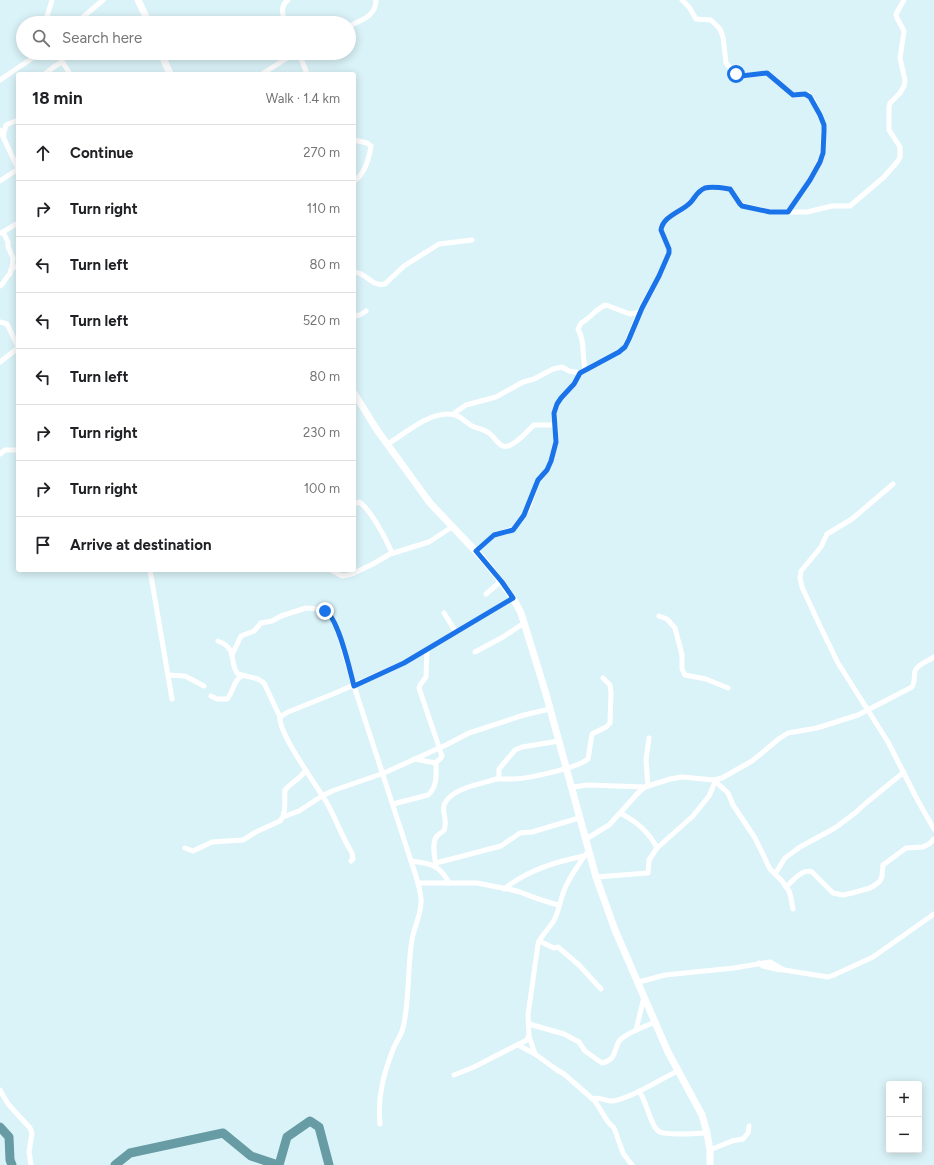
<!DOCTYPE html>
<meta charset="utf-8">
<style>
:root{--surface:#fff;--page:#f6f6f6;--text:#202124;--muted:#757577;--line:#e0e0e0}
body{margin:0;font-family:Figtree,sans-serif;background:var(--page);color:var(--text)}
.controls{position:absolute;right:12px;bottom:12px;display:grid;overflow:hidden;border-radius:4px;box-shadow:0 2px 10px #0003}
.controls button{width:36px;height:36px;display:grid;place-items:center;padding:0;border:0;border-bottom:1px solid var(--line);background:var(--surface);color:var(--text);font:20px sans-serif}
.stop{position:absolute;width:12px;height:12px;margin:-9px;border:3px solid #1a73e8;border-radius:50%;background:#fff}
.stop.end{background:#1a73e8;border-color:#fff;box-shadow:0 1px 4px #0008}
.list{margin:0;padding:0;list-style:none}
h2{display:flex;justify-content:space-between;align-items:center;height:52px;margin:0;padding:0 16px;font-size:17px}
h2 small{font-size:13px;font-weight:400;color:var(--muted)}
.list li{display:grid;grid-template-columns:26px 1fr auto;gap:12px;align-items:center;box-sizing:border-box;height:56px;padding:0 16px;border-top:1px solid var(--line)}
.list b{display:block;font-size:15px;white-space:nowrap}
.list em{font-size:13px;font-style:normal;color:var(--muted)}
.icon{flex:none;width:22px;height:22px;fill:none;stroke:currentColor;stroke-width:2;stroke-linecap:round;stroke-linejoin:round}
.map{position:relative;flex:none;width:934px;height:1165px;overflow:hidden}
.search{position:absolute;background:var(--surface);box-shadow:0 2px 10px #0003;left:16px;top:16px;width:340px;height:44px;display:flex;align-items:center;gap:10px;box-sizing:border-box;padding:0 14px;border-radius:22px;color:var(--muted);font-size:15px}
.panel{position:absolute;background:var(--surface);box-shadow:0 2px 10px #0003;left:16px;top:72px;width:340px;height:500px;border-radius:4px}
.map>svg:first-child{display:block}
</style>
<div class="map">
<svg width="934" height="1165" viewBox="0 0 934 1165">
<rect width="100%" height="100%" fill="#daf3f8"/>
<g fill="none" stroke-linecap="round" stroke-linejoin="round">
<!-- river -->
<g stroke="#679ca4" stroke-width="9">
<polyline points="0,1127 9,1137 10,1160 12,1165"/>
<polyline points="115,1165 130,1153 223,1133 251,1156 278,1165"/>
<polyline points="279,1165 287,1137 310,1121 319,1127 329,1165"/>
</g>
<!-- minor -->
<g stroke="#fff" stroke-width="5">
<polyline points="682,0 689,7 696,19 711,20 720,29 723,37 726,63 736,74 741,76 767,73 793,95 808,94 813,100 824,125 822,157 810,180 788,212"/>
<polyline points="45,23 52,0"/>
<polyline points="76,23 103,0"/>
<path d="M 286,23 C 282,15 280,6 288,0"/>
<path d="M 349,26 C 362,20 376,16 376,0"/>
<polyline points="57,53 70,74"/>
<polyline points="299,53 307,74"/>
<polyline points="45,74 55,66 62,62"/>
<polyline points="262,74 295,53"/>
<polyline points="0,80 40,53"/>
<polyline points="0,130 18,169"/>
<polyline points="3,136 6,125 18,120"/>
<path d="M 354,140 L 367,143 L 371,146 C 369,159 365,174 354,181"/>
<polyline points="0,181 18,169"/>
<polyline points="3,232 8,242 8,247 13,258 12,269"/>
<polyline points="1,233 18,223"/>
<path d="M 354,272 C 368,273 370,287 385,284 L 404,266 L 439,244 L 472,240"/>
<path d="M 0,286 C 5,283 5,277 10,274 L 11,269 L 18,266"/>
<polyline points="354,316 360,315 366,311"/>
<polyline points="0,322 7,324 18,347"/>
<polyline points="0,362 18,348"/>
<path d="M 585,369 C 582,355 585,341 578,329 L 581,323 C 591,318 596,308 606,305 L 630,314 L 640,312"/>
<polyline points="453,414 466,405 496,397 523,382 534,379 553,369 562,367 569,371 580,373"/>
<path d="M 388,444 C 406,433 426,414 448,414 C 459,414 464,421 472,426 C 478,429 484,429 489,433 C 495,437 500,449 508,446 C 518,443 527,431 534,425 L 554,425"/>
<polyline points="0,454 5,450 18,450"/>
<polyline points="893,484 852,519 827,534 821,547 801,571 800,578 802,587 820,626 838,663 888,742 918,801 934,829"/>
<path d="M 354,504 L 359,502 C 370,508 387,541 392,553"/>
<path d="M 476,551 L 494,535 L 513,529 L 528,509 L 538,480 L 547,470 L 551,461 L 556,441 L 554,413 L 557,404 L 561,398 L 572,386 L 580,373 L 622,350 L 625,347 L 641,308 L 659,276 L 669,253 L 669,249 L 661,230 C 663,216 681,212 690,203 C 696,197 696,192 705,188 C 712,186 723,188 730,189 L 741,205 L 770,212 L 807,212 L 832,206 L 850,206 L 884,177 L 898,161 L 900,157 L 900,147 L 889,130 L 889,107 L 890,103 L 900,93 L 904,86 L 905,80 L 900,58 L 904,31 L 897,18 L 896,14 L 904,0"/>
<polyline points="150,570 172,699"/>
<polyline points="331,570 342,576 352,574 373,564 390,554 429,542 452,527"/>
<polyline points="486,594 501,581"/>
<polyline points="444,613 456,632"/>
<polyline points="659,616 667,619 675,628 682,655 682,669 685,675 706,679 728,688"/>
<path d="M 218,641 C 239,649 228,662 238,674 L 258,679 L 264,683 L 280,717"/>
<polyline points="475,652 503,637 524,623"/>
<path d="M 232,655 L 241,636 L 254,631 L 261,623 L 272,621 L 281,616 L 306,608 L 320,609 L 329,612 L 337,628 L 354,686 L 411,861 C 415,873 420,886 421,899 C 422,914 414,926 412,940 C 407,969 410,999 403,1028 C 401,1035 397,1041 394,1047 C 384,1072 377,1097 380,1124"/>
<polyline points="168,675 185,676 204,686"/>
<path d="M 211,696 L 217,699 L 227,699 C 234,692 233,680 242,676"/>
<polyline points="415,759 435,763 440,759 442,756 419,688 420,685 426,677 427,650"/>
<path d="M 496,779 C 502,779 507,779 512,779 C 527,779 577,768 588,759 L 592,734 L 606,727 L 610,723 L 611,693 L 610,685 L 603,678"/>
<polyline points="714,780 728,793 733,805 755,838 770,869 782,881 789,891 791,898 793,909"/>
<polyline points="648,786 646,760 649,738"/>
<polyline points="573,787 588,785 645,787"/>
<path d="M 393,804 L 428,795 C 438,786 436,774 436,762"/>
<path d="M 620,813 C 636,821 649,832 657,848"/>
<polyline points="283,817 299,811 322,796 332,791 384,773 446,745 469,733 524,715 550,709"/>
<path d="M 586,839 L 609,825 L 639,792 L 645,787 L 670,779 L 682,777 L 714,780 L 722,778 L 752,761 L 780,738 L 788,733 L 817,728 L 858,715 L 912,687 C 915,682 914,676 915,671 C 918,664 928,661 934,657"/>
<path d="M 185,848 L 193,851 L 212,842 L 243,840 L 256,832 L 280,821 C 287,813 284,800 285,790 C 292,782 300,779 306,770"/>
<path d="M 351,861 L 353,859 L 352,853 C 342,837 336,819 327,803 C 317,786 278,733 280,717 L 288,712 L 333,694 L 404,663 L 513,598"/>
<path d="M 411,861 C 430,863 440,865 449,883"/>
<polyline points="436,863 501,846 520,833 532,832 579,818"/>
<path d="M 436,866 C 435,858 431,843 437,836 C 439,833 443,833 444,830 C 448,822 442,813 444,805 C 451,787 484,784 499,778 L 499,769 L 515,750 L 522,747 L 559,741"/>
<polyline points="775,874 785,858 800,847 835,828 855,813 866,803 904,772"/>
<polyline points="596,877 648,873 649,860 657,848 693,816 709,796 715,782"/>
<path d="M 418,883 L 477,883 C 491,886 506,888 520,892 C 533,897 545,902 559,905"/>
<path d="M 786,887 C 793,881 802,868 812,872 L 833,893 L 843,895 L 852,893 L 870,888 L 875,885 L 880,881 L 882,876 L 883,865 L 906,848 L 923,847 L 929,844 L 934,839"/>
<path d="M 504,889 C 528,870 555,862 584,856"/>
<polyline points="539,941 554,948 558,947 579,965 601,989"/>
<polyline points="759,963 763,966 780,970"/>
<polyline points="639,982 665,975 734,968 770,962 784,970 828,977 834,975 873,957 934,914"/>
<path d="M 529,1024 L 564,1034 L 579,1042 L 585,1051 L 602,1063 C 619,1059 613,1046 621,1039 C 631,1031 644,1027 655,1022"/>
<polyline points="636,1030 644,997"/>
<polyline points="529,1036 535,1054"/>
<polyline points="518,1045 535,1054 557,1070 564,1074 595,1101 608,1122 614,1128 623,1153 632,1165"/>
<path d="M 454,1075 L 474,1067 L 527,1040 L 529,1035 L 528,1015 L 538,944 C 542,933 552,927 556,916 C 560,906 561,896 566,886 C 572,873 581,861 589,850"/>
<polyline points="0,1090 8,1104 30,1128 32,1133 29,1152 31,1165"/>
<path d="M 639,1091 C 645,1100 647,1110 651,1119 C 653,1124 655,1130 660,1132 C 669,1136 697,1133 707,1133"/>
<path d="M 592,1099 C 601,1096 606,1102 613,1101 C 634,1097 658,1080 678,1071"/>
<polyline points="710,1150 732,1141 743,1139 748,1133 749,1126"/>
</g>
<!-- tertiary -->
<g stroke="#fff" stroke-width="7">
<polyline points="138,0 149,23"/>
<polyline points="161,53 170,74"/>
<polyline points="354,393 377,430 430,503 484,560 513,598 521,613 546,694 596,877 615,930 668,1052 702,1115 707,1133 710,1150 710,1165"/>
</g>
</g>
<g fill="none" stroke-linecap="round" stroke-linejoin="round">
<!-- route -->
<path stroke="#1a73e8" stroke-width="5" d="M 325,611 C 338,616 350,671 354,686 L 404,663 L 513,598 L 502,582 L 476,551 L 494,535 L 513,530 L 524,515 L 538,480 L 547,470 L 551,461 L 556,442 L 554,413 L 557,404 L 561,398 L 574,384 L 580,373 L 619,352 L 625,347 L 629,339 L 642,308 L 659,276 L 669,253 L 669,249 L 661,230 C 663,216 681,212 690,203 C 696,197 696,192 705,188 C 712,186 723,188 730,189 L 740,204 L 742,206 L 770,212 L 788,212 L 810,180 L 820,162 L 823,153 L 824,131 L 824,125 L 820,115 L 810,97 L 805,94 L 793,95 L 767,73 L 741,76 L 736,74"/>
</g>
</svg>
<div class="controls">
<button>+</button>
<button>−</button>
</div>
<div class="stop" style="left:736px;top:74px"></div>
<div class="stop end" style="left:325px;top:611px"></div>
<div class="search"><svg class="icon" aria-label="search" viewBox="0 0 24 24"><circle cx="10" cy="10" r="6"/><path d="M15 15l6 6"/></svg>Search here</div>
<section class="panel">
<h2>18 min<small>Walk · 1.4 km</small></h2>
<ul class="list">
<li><svg class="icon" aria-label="ahead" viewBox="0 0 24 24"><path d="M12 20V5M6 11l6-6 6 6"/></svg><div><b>Continue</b></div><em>270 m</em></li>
<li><svg class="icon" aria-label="right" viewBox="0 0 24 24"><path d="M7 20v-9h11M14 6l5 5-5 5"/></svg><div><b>Turn right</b></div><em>110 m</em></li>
<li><svg class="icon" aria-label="left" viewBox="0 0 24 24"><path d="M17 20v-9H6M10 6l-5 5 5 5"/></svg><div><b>Turn left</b></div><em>80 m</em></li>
<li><svg class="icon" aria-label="left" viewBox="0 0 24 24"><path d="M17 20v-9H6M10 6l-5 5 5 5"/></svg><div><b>Turn left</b></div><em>520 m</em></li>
<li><svg class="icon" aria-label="left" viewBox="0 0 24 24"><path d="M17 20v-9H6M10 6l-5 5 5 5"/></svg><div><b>Turn left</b></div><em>80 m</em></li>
<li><svg class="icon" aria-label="right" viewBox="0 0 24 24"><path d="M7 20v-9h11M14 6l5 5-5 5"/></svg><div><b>Turn right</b></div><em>230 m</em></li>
<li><svg class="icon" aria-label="right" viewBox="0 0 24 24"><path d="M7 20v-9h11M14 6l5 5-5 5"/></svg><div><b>Turn right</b></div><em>100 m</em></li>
<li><svg class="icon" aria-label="arrive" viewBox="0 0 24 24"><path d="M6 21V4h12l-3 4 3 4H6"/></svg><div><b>Arrive at destination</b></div></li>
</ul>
</section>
</div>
